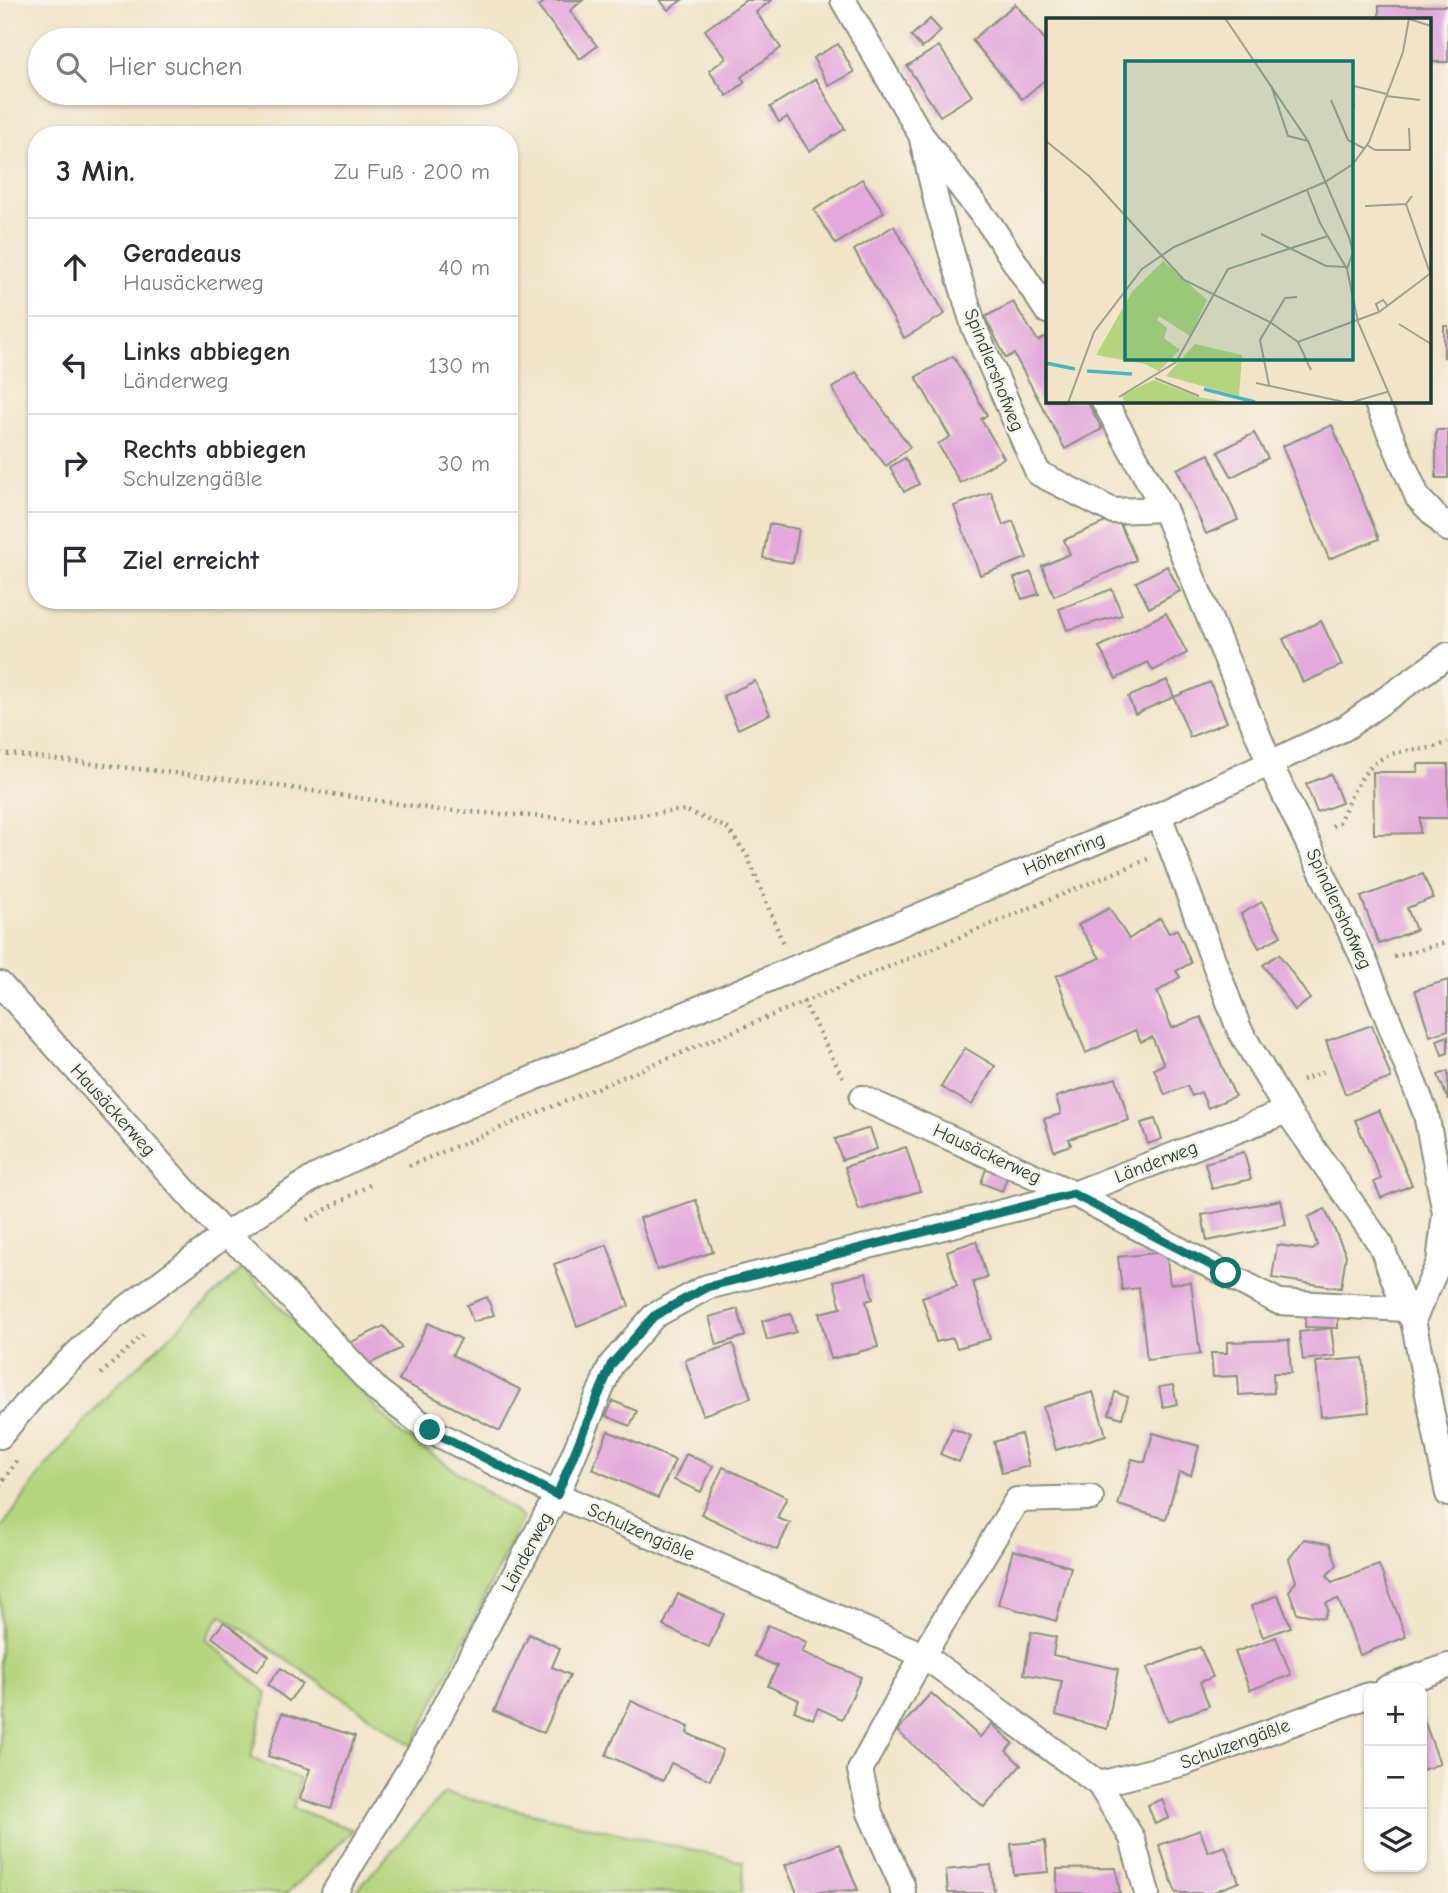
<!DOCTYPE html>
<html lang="de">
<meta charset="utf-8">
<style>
:root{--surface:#fff;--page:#f7f7f7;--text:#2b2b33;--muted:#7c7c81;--line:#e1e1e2}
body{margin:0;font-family:"Comic Neue",sans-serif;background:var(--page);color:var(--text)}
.controls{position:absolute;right:21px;bottom:21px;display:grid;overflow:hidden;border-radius:14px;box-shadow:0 2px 5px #0004}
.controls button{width:63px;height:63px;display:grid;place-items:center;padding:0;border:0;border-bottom:2px solid var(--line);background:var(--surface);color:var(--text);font:35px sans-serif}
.stop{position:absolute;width:21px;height:21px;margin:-16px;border:5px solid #0f766e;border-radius:50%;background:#fff}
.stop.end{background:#0f766e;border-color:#fff;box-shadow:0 2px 7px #0008}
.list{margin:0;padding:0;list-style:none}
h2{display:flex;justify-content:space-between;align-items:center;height:91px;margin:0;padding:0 28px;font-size:30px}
h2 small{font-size:23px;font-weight:400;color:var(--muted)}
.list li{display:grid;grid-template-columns:46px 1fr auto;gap:21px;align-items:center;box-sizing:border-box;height:98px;padding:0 28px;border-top:2px solid var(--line)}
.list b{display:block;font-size:26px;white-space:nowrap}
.list p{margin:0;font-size:23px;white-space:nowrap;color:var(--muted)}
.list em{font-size:23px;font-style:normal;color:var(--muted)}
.icon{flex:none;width:38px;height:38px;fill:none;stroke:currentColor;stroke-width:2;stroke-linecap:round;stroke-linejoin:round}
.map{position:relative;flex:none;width:1448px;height:1893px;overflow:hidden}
.search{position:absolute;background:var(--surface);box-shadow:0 2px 5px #0004;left:28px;top:28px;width:490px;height:77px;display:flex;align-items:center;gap:18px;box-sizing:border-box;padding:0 24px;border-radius:38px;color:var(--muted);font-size:26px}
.panel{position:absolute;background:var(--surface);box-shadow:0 2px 5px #0004;left:28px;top:126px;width:490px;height:483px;border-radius:28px}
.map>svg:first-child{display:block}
</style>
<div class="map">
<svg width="1448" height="1893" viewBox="0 0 1448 1893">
<rect width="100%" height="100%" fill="#f7f3e8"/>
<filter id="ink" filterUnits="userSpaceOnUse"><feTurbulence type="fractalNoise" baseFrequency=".0143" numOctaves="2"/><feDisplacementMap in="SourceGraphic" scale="14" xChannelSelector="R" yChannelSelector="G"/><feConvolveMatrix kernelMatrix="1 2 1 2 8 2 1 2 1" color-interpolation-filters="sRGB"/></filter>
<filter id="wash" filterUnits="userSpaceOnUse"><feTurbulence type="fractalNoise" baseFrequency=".00686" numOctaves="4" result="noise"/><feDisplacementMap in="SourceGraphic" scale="28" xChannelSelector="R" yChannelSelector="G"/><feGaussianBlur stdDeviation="1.57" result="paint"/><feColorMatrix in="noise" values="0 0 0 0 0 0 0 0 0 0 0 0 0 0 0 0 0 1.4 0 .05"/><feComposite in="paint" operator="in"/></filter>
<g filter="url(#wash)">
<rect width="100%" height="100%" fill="#f1e4c9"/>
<!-- green -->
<g fill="#b4d57d" stroke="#6a8958" stroke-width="2">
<polygon points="243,1268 398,1431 523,1517 413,1746 221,1615 206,1639 267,1693 251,1758 300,1779 293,1808 353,1830 288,1893 0,1893 0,1530 46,1466 113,1389"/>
<polygon points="444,1793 744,1862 742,1893 354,1893"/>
</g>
<g id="blocks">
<!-- building -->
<g fill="#e3a9dc">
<polygon points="547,0 583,0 570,11 597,46 580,59 538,7"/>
<polygon points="660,0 682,0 668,10"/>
<polygon points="746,0 772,0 756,12 781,48 741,77 745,82 727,96 709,71 726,58 705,30"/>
<polygon points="1015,4 1047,42 1047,78 1022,99 972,40"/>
<polygon points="1379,6 1448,6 1448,62 1429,62 1429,19 1379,19"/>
<polygon points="930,19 941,31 922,48 911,36"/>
<polygon points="838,44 854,72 829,86 813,58"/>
<polygon points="939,46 972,96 940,116 907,66"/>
<polygon points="816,79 845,129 809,151 787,117 779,122 770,107"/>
<polygon points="862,179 884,212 836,244 814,210"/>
<polygon points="894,226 945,314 904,338 854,250"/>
<polygon points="1013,302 1038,341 1047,336 1047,401 1087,401 1102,429 1065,449 1014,354 1006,358 985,317"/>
<rect x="1444" y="326" width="4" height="31"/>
<polygon points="953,356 987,415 981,419 1004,458 960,483 938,444 950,437 916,377"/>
<polygon points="856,372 910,447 886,466 848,416 832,388"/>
<polygon points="1332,425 1379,539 1329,559 1282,446"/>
<rect x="1436" y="430" width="12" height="48"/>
<polygon points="1254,433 1268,458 1232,477 1218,452"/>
<polygon points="1209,454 1238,520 1206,534 1177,469"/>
<polygon points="905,458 919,484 904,492 890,467"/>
<polygon points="991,492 1003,525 1013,521 1027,558 980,575 954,506"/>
<polygon points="1117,517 1136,560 1054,596 1042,566 1070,554 1064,540"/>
<polygon points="769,524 799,529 793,563 763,558"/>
<polygon points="1167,566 1180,591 1149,608 1136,582"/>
<polygon points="1031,572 1039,594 1022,599 1014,578"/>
<polygon points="1112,589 1122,615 1067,630 1059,609"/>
<polygon points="1166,613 1187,653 1153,671 1148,662 1116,679 1099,647"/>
<polygon points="1321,621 1342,665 1303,683 1283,639"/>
<polygon points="1167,680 1174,697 1135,714 1128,697"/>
<polygon points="755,681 770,714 738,729 723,696"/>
<polygon points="1210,682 1227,722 1190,737 1174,697"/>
<polygon points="1418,764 1448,764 1448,818 1420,818 1420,833 1374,834 1373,772 1418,772"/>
<polygon points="1331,774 1342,803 1317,812 1306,784"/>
<polygon points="1423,874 1433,898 1407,908 1416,930 1379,944 1361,897"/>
<polygon points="1262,902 1281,936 1259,948 1241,914"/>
<polygon points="1109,908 1129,939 1160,918 1169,933 1177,929 1191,963 1176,971 1180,977 1157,992 1172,1028 1201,1017 1235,1096 1208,1108 1201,1092 1192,1096 1187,1086 1165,1095 1154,1069 1164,1064 1152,1037 1141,1042 1135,1030 1086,1053 1056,976 1100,958 1078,925"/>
<polygon points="1279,954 1310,999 1295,1010 1263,965"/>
<polygon points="1448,980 1448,1030 1430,1036 1415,990"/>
<polygon points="1372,1025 1391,1078 1345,1094 1326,1041"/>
<polygon points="1448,1036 1448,1053 1442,1055 1437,1040"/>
<polygon points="965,1048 995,1066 972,1105 941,1087"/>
<polygon points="1448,1071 1448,1100 1438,1075"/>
<polygon points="1116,1078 1129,1120 1069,1139 1071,1145 1054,1151 1044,1119 1061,1114 1056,1097"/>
<polygon points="1379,1110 1412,1185 1381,1198 1374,1182 1381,1179 1355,1120"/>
<polygon points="1155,1119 1162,1139 1148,1144 1141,1123"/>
<polygon points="870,1128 877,1149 842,1160 835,1139"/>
<polygon points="906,1147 920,1191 859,1210 845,1167"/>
<polygon points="1244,1152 1251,1179 1212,1189 1205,1163"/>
<polygon points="988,1164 1009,1172 1002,1191 981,1183"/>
<polygon points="696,1200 713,1252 657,1270 640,1218"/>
<polygon points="1281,1200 1286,1225 1207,1241 1202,1215"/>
<polygon points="1325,1209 1346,1255 1341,1288 1272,1278 1277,1245 1313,1250 1317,1245 1308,1217"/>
<polygon points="976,1241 987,1278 973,1282 990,1339 957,1348 953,1338 936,1342 922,1297 957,1286 947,1251"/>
<polygon points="607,1245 629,1306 577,1326 554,1264"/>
<polygon points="1166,1252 1170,1284 1191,1282 1200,1354 1147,1360 1139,1288 1122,1290 1118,1257"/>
<polygon points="866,1273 873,1299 866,1301 878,1347 831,1359 819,1313 841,1308 834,1281"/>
<polygon points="487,1297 494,1315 473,1322 467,1305"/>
<polygon points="738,1309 745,1336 717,1345 709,1317"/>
<polygon points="1306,1310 1338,1312 1338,1328 1305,1327"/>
<polygon points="791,1314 796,1332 767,1340 762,1321"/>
<polygon points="428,1323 461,1339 452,1355 521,1390 500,1431 399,1380"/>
<polygon points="384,1326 402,1348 365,1366 347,1344"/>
<polygon points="1331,1328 1335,1356 1303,1360 1299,1332"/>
<polygon points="1289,1340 1291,1373 1273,1373 1274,1393 1239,1395 1238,1376 1213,1377 1211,1353 1227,1353 1227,1342"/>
<polygon points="733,1344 751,1398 703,1415 685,1360"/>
<polygon points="1363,1358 1369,1412 1321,1417 1316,1362"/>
<polygon points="1173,1385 1177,1404 1163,1407 1159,1387"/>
<polygon points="1093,1392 1106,1435 1056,1450 1043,1407"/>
<polygon points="1115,1392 1128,1397 1122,1418 1109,1414"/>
<polygon points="613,1401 637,1411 630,1426 606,1416"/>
<polygon points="952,1428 971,1436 959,1462 940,1454"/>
<polygon points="608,1431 675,1460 658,1498 592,1469"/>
<polygon points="1153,1433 1199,1446 1191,1475 1179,1472 1166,1519 1118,1505 1132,1459 1145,1462"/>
<polygon points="1021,1434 1029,1466 1002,1473 994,1442"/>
<polygon points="686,1454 713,1466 701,1492 674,1480"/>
<polygon points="723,1467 787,1497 777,1518 790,1523 777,1550 701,1514"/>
<polygon points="1304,1539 1330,1544 1337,1565 1327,1575 1332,1582 1379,1565 1406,1637 1360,1655 1338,1599 1326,1603 1328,1610 1324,1618 1297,1613 1289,1591 1296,1581 1289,1559"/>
<polygon points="1013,1550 1071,1567 1056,1621 998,1604"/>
<polygon points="678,1594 724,1614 709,1647 663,1626"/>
<polygon points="1278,1595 1291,1627 1263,1637 1251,1606"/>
<polygon points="224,1622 269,1656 257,1671 212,1637"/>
<polygon points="768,1625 807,1642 802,1652 861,1677 842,1719 818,1708 813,1719 794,1711 799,1700 768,1686 777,1666 754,1656"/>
<polygon points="1031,1632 1056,1637 1053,1655 1118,1669 1107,1729 1056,1715 1062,1681 1024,1674"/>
<polygon points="529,1634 560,1648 552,1667 570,1675 544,1733 494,1711"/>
<polygon points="1276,1637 1291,1675 1250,1690 1235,1652"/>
<polygon points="1200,1647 1213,1677 1200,1682 1209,1706 1168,1721 1147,1668"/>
<polygon points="281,1668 302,1684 289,1701 268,1685"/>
<polygon points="931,1693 980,1737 992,1724 1013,1743 1006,1751 1021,1765 984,1807 897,1731"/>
<polygon points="631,1701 689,1727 687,1733 723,1750 710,1780 671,1763 663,1781 606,1755"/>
<polygon points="282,1713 355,1736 331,1809 300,1799 310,1769 268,1756"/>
<polygon points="1422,1715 1440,1764 1422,1770"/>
<polygon points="1162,1799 1169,1818 1155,1824 1148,1805"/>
<polygon points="1200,1830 1208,1852 1225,1846 1239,1882 1211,1893 1176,1893 1159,1845"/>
<polygon points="1045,1841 1048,1872 1014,1875 1011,1844"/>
<polygon points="839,1844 858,1890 797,1893 785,1865"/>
<polygon points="991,1865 994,1893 948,1893 946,1870"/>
<polygon points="1116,1868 1120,1893 1057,1893 1057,1869"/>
</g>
</g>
</g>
<g filter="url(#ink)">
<use href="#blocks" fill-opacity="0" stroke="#88907e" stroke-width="2"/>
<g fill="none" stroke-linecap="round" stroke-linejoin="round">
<!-- street casing -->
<g stroke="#88907e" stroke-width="28">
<g id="street">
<polyline points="843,0 921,135 991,226 1047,311"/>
<polyline points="921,135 937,204 974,327 1038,473 1113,511 1164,509"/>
<polyline points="1104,401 1164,509 1270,764 1366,964 1426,1114 1445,1213 1439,1263 1413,1320"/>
<polyline points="1376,401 1418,498 1448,529"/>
<polyline points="1159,815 1239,1029 1287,1111 1381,1245 1405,1309 1413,1320 1448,1494"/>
<polyline points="0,984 225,1235 248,1252 378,1391 430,1430 557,1495 923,1655 1099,1784 1184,1763 1369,1695"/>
<polyline points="862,1098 1074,1194 1279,1302 1405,1309"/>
<polyline points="0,1436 33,1396 113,1318 225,1235 315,1177 422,1125 1159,815 1345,728 1448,655"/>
<polyline points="1387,1688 1448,1666"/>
<polyline points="1099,1784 1132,1838 1147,1893"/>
<polyline points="334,1893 420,1752 557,1495 611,1365 654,1316 707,1287 1074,1194 1287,1111"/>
<polyline points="903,1893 902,1885 870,1813 860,1770 923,1655 1017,1500 1091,1498"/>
</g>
</g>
<!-- path -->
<g stroke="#88907e" stroke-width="4.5" stroke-dasharray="2 5" stroke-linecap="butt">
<polyline points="0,753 252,782 440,810 592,820 685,810 727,828 747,855 783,943"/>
<path d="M 1332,826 L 1339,822 C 1353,793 1363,760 1399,752 C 1416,749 1432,750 1448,742"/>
<polyline points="1394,957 1448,942"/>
<polyline points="803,1001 844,1080"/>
<polyline points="1302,1080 1326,1071"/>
<polyline points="409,1166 1148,859"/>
<polyline points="307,1220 370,1185"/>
<polyline points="101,1374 143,1335"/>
<polyline points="0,1486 17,1460"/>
</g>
<!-- street -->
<use href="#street" stroke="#fff" stroke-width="24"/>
</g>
</g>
<g fill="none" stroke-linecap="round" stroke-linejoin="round" filter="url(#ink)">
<!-- route -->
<polyline stroke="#0f766e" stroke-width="9" points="430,1430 557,1495 611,1365 654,1316 707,1287 1073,1194 1226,1273"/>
</g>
<g text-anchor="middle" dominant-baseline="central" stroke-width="5" stroke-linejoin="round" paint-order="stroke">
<!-- street labels -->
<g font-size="19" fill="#1f3d34" stroke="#f7f3e8">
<text transform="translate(994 370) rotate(68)">Spindlershofweg</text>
<text transform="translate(1064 854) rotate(-22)">Höhenring</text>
<text transform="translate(1339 909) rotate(65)">Spindlershofweg</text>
<text transform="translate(113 1110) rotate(48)">Hausäckerweg</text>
<text transform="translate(987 1154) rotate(25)">Hausäckerweg</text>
<text transform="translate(1156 1162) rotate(-21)">Länderweg</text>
<text transform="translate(641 1532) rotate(24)">Schulzengäßle</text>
<text transform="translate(527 1552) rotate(-62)">Länderweg</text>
<text transform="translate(1235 1744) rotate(-20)">Schulzengäßle</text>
</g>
</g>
<!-- overview -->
<g transform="translate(1046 18)">
<rect width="385" height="385" fill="#f1e4c9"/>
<path d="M 117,243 L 161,282 L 144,318 L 113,298 L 111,302 L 121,310 L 118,320 L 134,332 L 113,353 L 99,346 L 50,337 L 86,274 ZM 149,326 L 196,337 L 193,378 L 120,358 ZM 108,362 L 153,379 L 187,385 L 79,385 L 76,377 Z" fill="#b4d57d"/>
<path fill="none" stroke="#48b7c2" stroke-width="3.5" d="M 0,345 L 29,351M 41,353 L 86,356M 158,371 L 209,384"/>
<path fill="none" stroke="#9da18d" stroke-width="2" d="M 179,0 L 262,123 L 303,219 L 307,234 L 301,251M 323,1 L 363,1 L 385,8M 225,67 L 242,118 L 262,123M 340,78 L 374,82M 285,82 L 302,122 L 319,131M 308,90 L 308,68 L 341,76M 0,123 L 43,158 L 138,262 L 224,304 L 252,324 L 333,294 L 385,255M 321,127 L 329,132 L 364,132 L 363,110M 261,172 L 274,205 L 301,251 L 312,304 L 347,385M 360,186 L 384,255M 319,188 L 360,186 L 366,178M 215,216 L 280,248 L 300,249M 333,294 L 330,286 L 337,282 L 341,287M 353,306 L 385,326M 252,324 L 265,352M 109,360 L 153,378M 210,365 L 303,385 L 341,374M 223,367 L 214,322 L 239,280 L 251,279M 73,379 L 130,344 L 182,251 L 282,218M 22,385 L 48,314 L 96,251 L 128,229 L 279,164 L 307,146 L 323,124 L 357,34 L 363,0"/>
<path fill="#0f766e" fill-opacity="0.15" stroke="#0f766e" stroke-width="3.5" d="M 79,43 L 307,43 L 307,342 L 79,342 Z"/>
<rect width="385" height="385" fill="none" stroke="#1f3d34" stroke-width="3.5"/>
</g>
</svg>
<div class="controls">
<button>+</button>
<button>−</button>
<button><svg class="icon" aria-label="layers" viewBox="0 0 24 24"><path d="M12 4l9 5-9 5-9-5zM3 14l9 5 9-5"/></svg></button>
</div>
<div class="stop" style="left:1226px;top:1273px"></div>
<div class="stop end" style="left:430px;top:1430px"></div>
<div class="search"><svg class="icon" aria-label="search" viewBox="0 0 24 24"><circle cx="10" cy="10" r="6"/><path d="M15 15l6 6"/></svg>Hier suchen</div>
<section class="panel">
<h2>3 Min.<small>Zu Fuß · 200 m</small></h2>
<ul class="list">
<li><svg class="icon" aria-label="ahead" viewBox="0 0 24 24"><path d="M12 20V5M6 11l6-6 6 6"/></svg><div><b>Geradeaus</b><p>Hausäckerweg</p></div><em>40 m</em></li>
<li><svg class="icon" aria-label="left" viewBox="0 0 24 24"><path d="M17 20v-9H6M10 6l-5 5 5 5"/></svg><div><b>Links abbiegen</b><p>Länderweg</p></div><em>130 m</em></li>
<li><svg class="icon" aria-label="right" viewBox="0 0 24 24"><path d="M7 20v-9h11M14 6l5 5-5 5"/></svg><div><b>Rechts abbiegen</b><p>Schulzengäßle</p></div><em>30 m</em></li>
<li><svg class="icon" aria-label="arrive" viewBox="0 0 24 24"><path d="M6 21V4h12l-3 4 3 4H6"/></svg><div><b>Ziel erreicht</b></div></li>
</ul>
</section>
</div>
